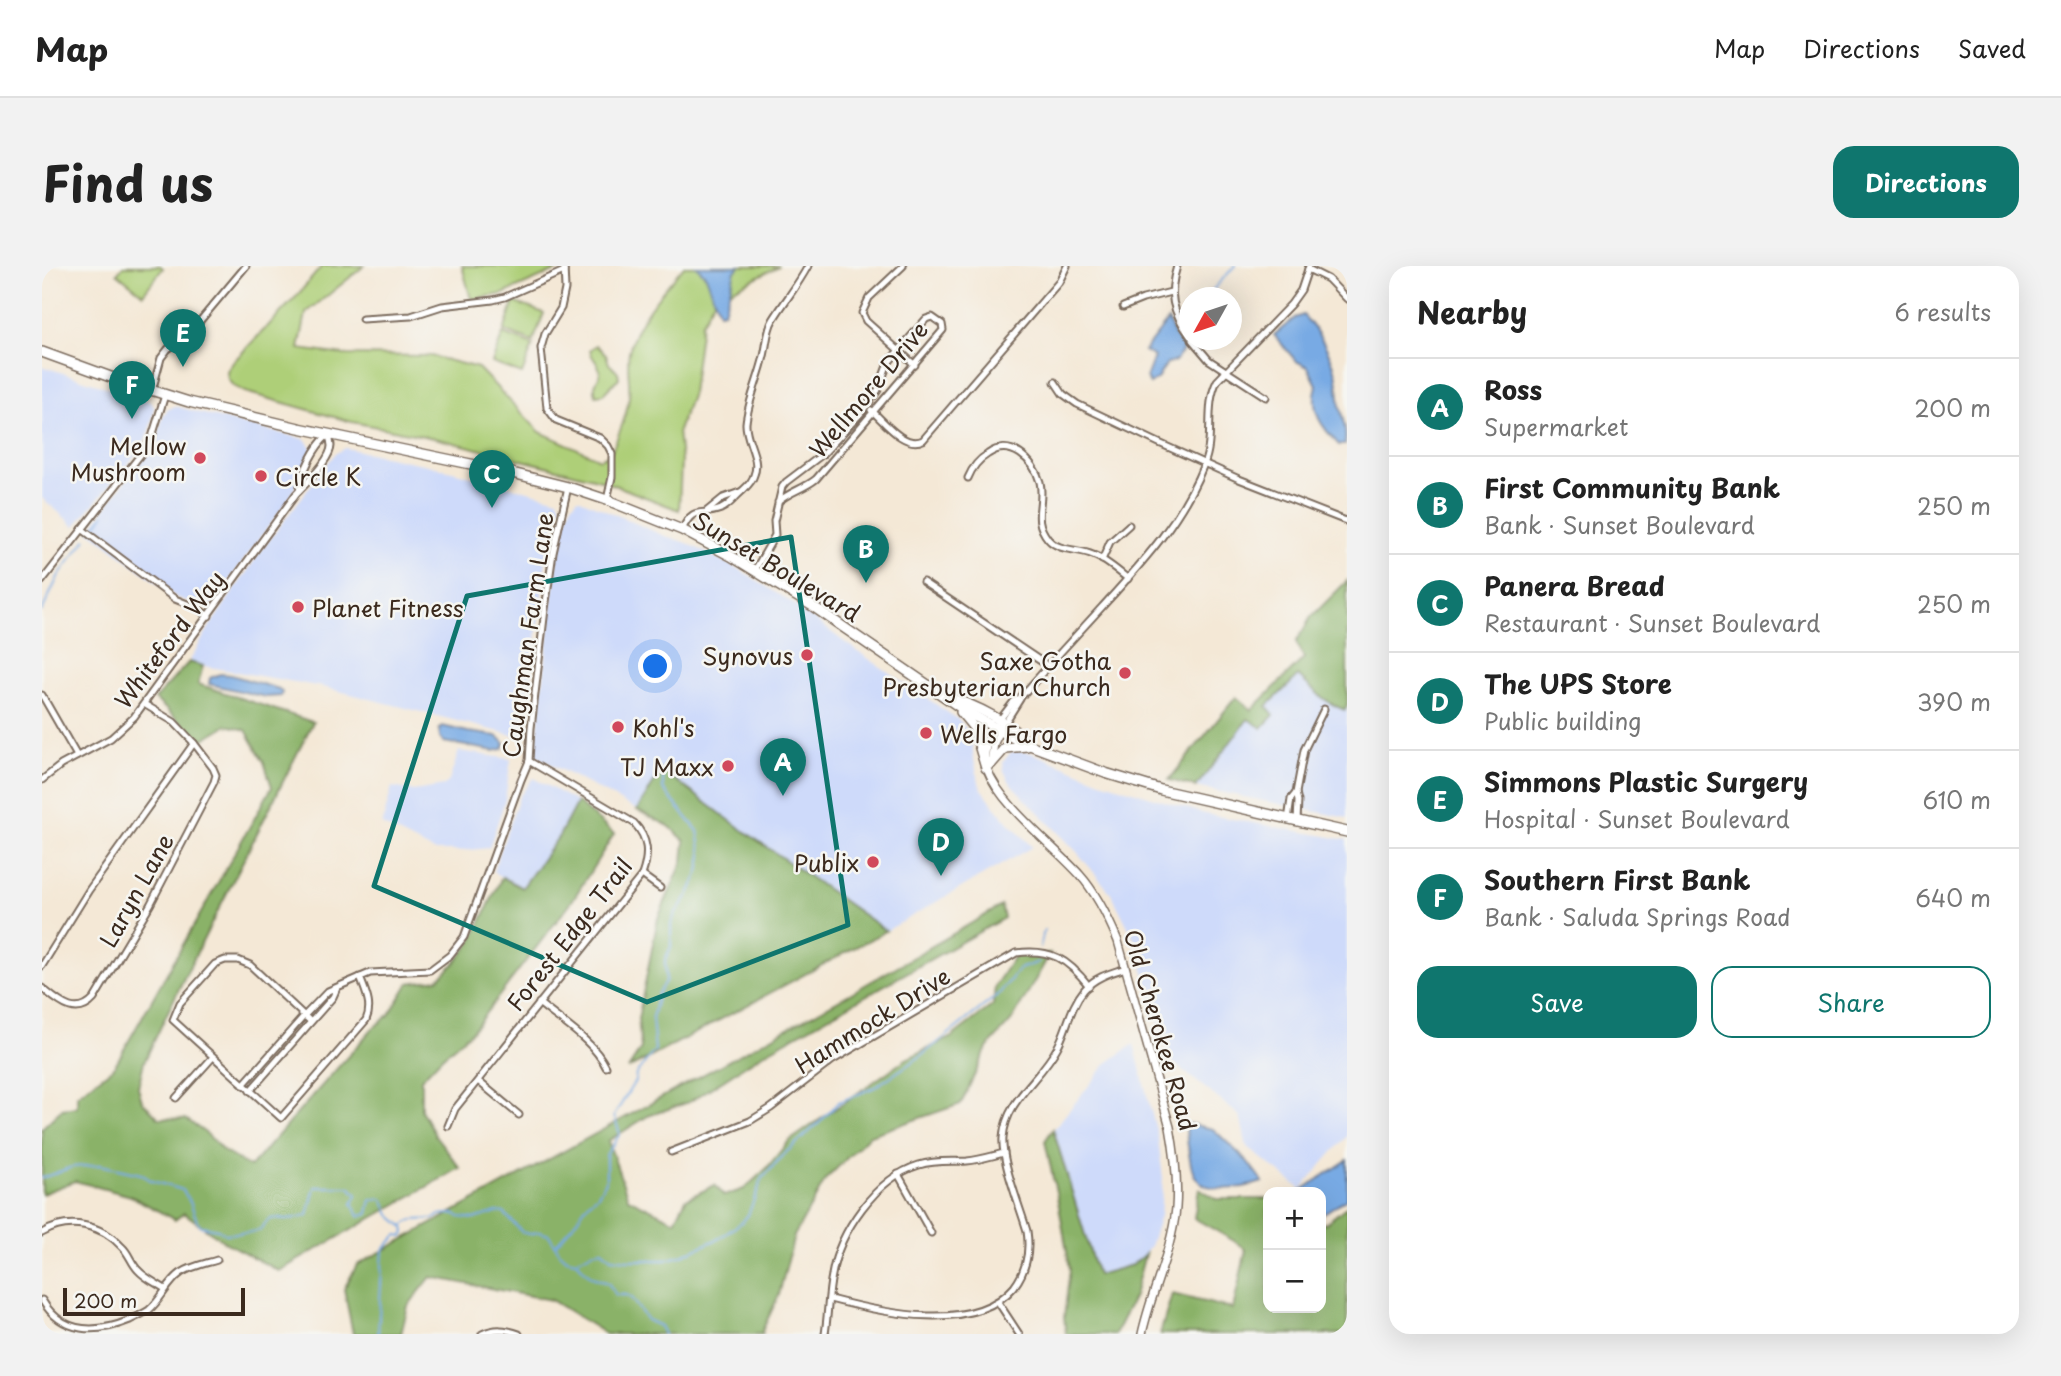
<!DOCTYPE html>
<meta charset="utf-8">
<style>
:root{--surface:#fff;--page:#f2f2f2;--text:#222;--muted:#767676;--line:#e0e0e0;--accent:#0f766e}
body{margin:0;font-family:"Playpen Sans",sans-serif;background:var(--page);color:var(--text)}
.controls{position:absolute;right:21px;bottom:21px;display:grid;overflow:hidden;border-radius:14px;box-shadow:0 7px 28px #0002}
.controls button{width:63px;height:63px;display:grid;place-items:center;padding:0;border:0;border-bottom:2px solid var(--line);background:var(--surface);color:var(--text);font:35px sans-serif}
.compass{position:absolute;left:1137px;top:21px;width:63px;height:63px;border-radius:50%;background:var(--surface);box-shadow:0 7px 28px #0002;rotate:230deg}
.scale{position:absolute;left:21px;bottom:18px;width:182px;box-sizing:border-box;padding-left:7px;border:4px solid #3b2a1e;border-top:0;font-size:19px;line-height:24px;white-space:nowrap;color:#3b2a1e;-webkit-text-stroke:5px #f6f6f2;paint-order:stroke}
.you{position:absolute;left:614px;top:401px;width:24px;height:24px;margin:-18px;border:5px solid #fff;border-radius:50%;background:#1a73e8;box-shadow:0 0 0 10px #1a73e833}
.badge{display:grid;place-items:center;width:46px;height:46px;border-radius:50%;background:var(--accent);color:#fff;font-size:23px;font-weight:700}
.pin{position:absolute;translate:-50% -58px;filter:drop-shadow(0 2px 4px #0008)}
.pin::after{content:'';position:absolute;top:37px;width:24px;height:21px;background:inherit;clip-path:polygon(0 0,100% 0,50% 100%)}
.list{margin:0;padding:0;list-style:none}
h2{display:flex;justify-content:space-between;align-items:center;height:91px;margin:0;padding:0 28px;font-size:30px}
h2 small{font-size:23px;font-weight:400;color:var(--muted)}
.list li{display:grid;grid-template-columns:46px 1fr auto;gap:21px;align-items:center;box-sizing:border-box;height:98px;padding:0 28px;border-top:2px solid var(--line)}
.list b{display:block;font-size:26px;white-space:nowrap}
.list p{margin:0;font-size:23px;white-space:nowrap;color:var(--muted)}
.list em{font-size:23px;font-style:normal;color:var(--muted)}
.actions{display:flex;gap:14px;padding:21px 28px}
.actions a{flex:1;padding:16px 0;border:2px solid var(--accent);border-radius:21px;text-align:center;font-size:24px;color:var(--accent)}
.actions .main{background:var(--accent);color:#fff}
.map{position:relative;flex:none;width:1305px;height:1068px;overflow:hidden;border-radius:21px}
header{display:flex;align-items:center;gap:42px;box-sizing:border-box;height:98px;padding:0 35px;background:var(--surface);border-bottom:2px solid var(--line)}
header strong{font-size:33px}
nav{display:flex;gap:38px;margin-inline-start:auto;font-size:24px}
.intro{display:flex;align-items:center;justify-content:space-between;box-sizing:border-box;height:168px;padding:0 42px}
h1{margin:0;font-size:49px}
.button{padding:18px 32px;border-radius:21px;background:var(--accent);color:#fff;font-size:24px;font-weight:700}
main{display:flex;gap:42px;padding:0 42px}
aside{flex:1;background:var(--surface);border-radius:21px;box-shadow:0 7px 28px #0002}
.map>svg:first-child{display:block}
</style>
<header>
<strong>Map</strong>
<nav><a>Map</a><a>Directions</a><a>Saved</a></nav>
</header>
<div class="intro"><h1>Find us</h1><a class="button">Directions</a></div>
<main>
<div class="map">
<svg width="1305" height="1068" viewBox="0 0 1305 1068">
<rect width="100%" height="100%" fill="#f6f6f2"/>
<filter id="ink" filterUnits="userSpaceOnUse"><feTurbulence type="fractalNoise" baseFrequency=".0143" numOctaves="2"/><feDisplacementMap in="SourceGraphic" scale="14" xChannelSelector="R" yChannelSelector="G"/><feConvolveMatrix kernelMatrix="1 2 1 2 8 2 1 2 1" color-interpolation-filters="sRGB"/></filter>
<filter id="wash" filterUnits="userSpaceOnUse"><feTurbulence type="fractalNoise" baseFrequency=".00686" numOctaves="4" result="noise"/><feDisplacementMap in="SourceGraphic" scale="28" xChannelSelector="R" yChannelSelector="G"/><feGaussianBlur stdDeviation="1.57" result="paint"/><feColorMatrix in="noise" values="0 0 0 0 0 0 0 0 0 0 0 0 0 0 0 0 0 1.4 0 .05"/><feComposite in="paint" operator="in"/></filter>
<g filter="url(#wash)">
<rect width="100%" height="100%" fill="#f4e8d6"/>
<!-- built -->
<g fill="#cedafa">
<polygon points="0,100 109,136 112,141 112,146 106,169 93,190 32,261 28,256 0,232"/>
<polygon points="133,140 195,157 263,173 271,184 271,189 246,234 167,342 135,332 47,265 116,171 121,150 125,144"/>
<polygon points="303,182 395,201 516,233 519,240 506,278 482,472 281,421 161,400 147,396 168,360 219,285 293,188"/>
<polygon points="536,232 620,269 645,277 700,305 756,341 805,378 917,454 929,469 932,494 938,520 957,546 990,581 844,665 698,562 620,505 595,544 493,490 516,283 529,240"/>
<polygon points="1256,410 1302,444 1305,439 1305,552 1154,521 1206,453 1220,462 1231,449 1225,441"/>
<polygon points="417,485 469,493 463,534 447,582 418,585 392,585 340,559 350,521 372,525 402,520 407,515"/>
<polygon points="977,485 990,487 1059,515 1163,548 1305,574 1305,870 1259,923 1205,881 1198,850 1128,794 1092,673 1069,627 1035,586 969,518 962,505 961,496 969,486"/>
<polygon points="491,512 535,536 517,570 479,622 451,606 477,531"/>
<polygon points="1092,778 1116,872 1121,912 1118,950 1108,980 1103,988 1090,999 1055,1010 1012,863 1065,797"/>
</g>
<!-- green -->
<g fill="#aecf78" stroke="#747c4b" stroke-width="2">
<polygon points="81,0 118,0 121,2 101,28 75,7"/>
<path d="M 280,0 L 322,0 L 264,47 L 257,83 L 302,89 L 389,90 L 436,102 L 498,166 L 558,193 L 568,188 C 576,171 585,150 587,131 C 589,116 583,97 588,82 C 597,50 621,25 642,0 L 654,0 L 664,10 L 668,18 L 698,0 L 737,0 L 673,32 L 659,58 L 650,127 L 636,165 L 639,195 L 637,244 L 559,214 L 397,173 L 310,156 L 203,126 L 191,120 L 186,113 L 185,105 L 192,95 L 253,32 Z"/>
<polygon points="420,0 518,0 518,3 461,28 429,33"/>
<polygon points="472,36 502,47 491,76 462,65"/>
<polygon points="461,68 491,79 480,108 450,97"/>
<path d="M 554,79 L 564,88 L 567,98 L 576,106 L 577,112 L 561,128 L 554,129 C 550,116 557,116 558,106 C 558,97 549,93 548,84 Z"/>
</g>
<!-- forest -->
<g fill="#8ab268" stroke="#626e43" stroke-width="2">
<path d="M 1305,315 L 1305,439 L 1303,444 C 1283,437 1271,423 1256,410 L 1225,440 L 1232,449 L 1220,462 L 1206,453 L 1154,521 L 1127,514 L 1194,431 L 1210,444 L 1262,392 L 1254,376 L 1269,351 Z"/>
<polygon points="147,396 161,400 156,418 271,456 143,710 102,796 96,821 100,835 117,852 144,853 166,869 181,885 208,901 330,763 347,749 367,717 396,713 413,697 429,677 460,611 480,622 517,570 535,536 572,568 530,635 430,765 400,791 379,813 379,844 393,869 418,902 237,1005 184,977 142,947 133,954 89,930 33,915 0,928 0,862 20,843 35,841 35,829 72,801 230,521 222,496 204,464 185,459 160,474 145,463 113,433"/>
<polygon points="620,504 698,562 844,665 586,803 599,783 596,753 616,652 641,595 643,575 627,560 595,544"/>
<polygon points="959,640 962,652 724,786 647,836 606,850 566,875 586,932 633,955 644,933 673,919 682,930 702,923 725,902 746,876 864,793 908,772 951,739 953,720 974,687 1008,688 971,753 945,782 919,838 828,869 784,913 752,970 737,1029 720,1065 721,1068 564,1068 509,1034 389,1011 366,1040 359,1068 311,1068 302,1023 315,999 804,730"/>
<polygon points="1011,863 1055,1009 1090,999 1103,988 1092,1030 1073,1068 1024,1068 1022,1051 1028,1003 1017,940 1003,875"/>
<polygon points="1157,922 1175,933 1226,933 1226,1042 1279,1042 1279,957 1284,957 1305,940 1305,1068 1118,1068 1130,1028 1191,1043 1204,984 1192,975 1152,952"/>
</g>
<!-- water -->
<g fill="#78aae4" stroke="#5a6a81" stroke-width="2">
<polygon points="654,0 698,0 693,5 682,45 677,46 664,10"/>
<path d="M 1261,49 C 1276,65 1288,86 1294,107 C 1297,118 1296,130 1298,140 C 1301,155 1305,164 1303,179 L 1297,179 C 1280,161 1267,145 1275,119 L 1266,101 L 1254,95 L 1232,69 L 1253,52 Z"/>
<polygon points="1126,54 1133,70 1142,81 1134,95 1125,97 1115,113 1108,118 1104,112 1112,91 1102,85"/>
<polygon points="178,408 189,409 237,423 240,426 239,430 224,431 167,418 168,412"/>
<polygon points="400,460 426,466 455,470 461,475 463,478 461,483 452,485 402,476 398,471 397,463"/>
<path d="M 1143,857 L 1171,863 L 1205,895 L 1221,916 C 1202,922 1160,931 1151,906 C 1147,896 1145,870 1143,857 Z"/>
<polygon points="1305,894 1305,932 1279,949 1279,926 1257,926"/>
</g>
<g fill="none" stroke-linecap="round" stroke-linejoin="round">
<!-- stream -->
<g stroke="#78aae4" stroke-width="2">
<polyline points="1163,32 1193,0"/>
<polyline points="50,265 63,248"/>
<polyline points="0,345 17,309 44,273"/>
<polyline points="998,681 1002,664"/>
<path d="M 0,912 L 30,901 L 58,899 L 99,908 L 110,915 L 141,924 L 149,938 L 155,955 L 159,960 L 176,963 L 183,968 L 210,966 L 218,964 C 231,947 229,954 248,953 C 254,953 260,951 266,949 L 273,921 L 308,921 L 315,929 L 310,938 L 317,950 L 326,947 L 329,934 L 341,933 L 348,949 L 361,960"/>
<polyline points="362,959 370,954 392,953 397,949 404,948 414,948 418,951 432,953 455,946 462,947 480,966 486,968 497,966 507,969 518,987 525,993 534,995 548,1010 566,1017 574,1029 584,1029 589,1032 605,1054 618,1060 622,1068"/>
<polyline points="514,978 530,960 547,936 556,929 564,913 564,889 578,868 572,850 593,815 594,808 613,784 610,752 616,727 624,714 623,694 629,681 629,658 633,648 647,628 657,606 660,589 656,565 621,523 621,509"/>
<polyline points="534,995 550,986 560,984 569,992 586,994 624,994 638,990 678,972 700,956 706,949 720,913 740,890 777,857 797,836 833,821 879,790 957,728 977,703 997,696"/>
<polyline points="336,1068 341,984 355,969 361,970 363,967 362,961"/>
</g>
</g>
</g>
<g filter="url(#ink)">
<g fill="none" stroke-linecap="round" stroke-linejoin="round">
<!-- minor casing -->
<g stroke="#7c6c5e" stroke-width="9">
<g id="minor">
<polyline points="522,0 523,23 519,42 503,68 499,82 505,142 514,154 558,172 566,180 570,188 570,211 565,234"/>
<polyline points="861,0 827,32 820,47 824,55 873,99"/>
<path d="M 1135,0 C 1126,29 1130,45 1148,70"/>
<polyline points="1266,3 1286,13 1305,33"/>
<polyline points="1081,41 1101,33 1129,26"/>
<polyline points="320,53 369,50 400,40 451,34 463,31 522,5"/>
<polyline points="1150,74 1167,94 1224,131"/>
<polyline points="1013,116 1021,128 1035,138 1117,177 1197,213 1304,255"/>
<polyline points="110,125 119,92 126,83 147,68 204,0"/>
<path d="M 829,144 C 842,155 862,183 881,174 L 1017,16 L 1025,0"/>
<path d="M 926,212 C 930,202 936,194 946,188 C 968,172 992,194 998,216 C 1003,237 989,252 1006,273 C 1017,286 1036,282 1051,289 C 1064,294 1075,304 1086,313"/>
<polyline points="665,245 681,232 698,226"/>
<polyline points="40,263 133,333 155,342 167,350"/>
<path d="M 640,264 C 652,238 659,251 679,243 C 688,239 692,232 699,226 C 704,221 710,217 712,209 C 719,193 703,174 704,157 C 706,135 717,112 722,90 C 725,78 725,64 731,54 C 742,36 756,19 766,0"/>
<polyline points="1060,294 1068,276 1087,259"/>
<path d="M 713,304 L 733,269 L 732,255 L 740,221 L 744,216 L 781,188 L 819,147 L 836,124 L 846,97 L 884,53 L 890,51 L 900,58 L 901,64 L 774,213 C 762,223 748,225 736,236"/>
<polyline points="0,315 106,179 110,171 123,129"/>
<polyline points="881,316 1006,400"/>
<polyline points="0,429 35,490"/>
<path d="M 956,456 L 973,434 L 978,432 C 1005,401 1032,371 1060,341 C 1100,297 1140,254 1162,198 C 1173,172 1162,141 1175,115 L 1249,38 L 1259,24 L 1267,0"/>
<polyline points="961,460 978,433"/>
<path d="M 0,514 L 19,499 L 69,472 L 92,451 L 254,228 C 263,219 289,193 289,180 C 289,177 287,171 286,169 C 272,181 260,206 257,225"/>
<polyline points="1254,527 1256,535 1255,555"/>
<polyline points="1246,554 1249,533 1254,527 1262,484 1282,443"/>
<polyline points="600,609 618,622"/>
<polyline points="0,700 47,624 152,477"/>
<path d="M 0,722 C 16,735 34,753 52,733 L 108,639 L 172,516 L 174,509 L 171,502 L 152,477 L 132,456 L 102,438"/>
<path d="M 497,737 C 519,756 551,774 564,801"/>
<path d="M 268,755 L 208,699 L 196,694 L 183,694 L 173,698 L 138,737 L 131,754 L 239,852 L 324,754 C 331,739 323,725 318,711"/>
<polyline points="436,815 477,849"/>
<polyline points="201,819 262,750 286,725 328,707 388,704 408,689 422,671 479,514 487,495 489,462 503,343 511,287 526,221"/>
<polyline points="208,825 291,731 295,722"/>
<polyline points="134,832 171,791"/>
<path d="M 406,860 L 413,843 L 600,609 C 607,589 607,573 592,557 L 487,495"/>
<path d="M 629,886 L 708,855 L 729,842 L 791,794 L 974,687 C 1008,682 1026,693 1047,720"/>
<polyline points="856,908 889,967"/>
<path d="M 0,967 C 27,951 59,958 80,981 C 87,987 89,997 96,1004 C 103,1012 114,1017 123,1023"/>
<path d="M 788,1033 C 841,1047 932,1068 972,1021 C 985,1004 988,985 985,965 C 978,941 959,894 961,872 C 964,833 998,814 1015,782 C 1025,764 1028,741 1042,724 C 1053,711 1068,707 1084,702"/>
<path d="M 0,1034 C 20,1068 54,1068 88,1054 C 94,1051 101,1048 107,1044 C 120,1033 125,1017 139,1007 C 150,1000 162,998 175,994"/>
<polyline points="956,1036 977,1068"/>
<path d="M 440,1068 C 453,1062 464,1063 477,1068"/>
<path d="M 783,1068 C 786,1049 786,1028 790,1009 C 797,966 834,912 877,899 C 893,894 908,896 925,895 C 937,894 950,890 962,887"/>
</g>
</g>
<!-- tertiary casing -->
<g stroke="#7c6c5e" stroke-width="10">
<g id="tertiary">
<path d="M 951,461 C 945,473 940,490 945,503 C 959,540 1011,579 1038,609 C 1055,628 1066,651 1076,675 L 1128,861 C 1133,888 1136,915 1134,942 C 1130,985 1109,1026 1100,1068"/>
<polyline points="949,498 952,477 958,465"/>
</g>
</g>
<!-- primary casing -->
<g stroke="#7c6c5e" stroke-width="12">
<g id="primary">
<polyline points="0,86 74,113 147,136 257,162 462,205 526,221 565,234 640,264 689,290 772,341 925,446 977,475 1063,507 1119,524 1305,566"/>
<path d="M 908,432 C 936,440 966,456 986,477"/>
<polyline points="919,446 932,462 944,502"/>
<polyline points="949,498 963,482 985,480"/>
</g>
</g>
<!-- minor -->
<use href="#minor" stroke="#fff" stroke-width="5"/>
<!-- tertiary -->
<use href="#tertiary" stroke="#fff" stroke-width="7"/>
<!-- primary -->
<use href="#primary" stroke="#fff" stroke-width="9"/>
</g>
</g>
<!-- marked area -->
<path fill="none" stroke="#0f766e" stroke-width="5" stroke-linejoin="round" d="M 749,271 L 806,659 L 605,736 L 332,620 L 425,330 Z"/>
<!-- markers -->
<g fill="#d1495b" stroke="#f6f6f2" stroke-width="2.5">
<circle cx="158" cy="192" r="7"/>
<circle cx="219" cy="210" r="7"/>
<circle cx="256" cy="341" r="7"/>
<circle cx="765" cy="389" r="7"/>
<circle cx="1083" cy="407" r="7"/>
<circle cx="576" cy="461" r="7"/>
<circle cx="884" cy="467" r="7"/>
<circle cx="686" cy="500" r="7"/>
<circle cx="831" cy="596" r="7"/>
</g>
<g text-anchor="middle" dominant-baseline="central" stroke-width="5" stroke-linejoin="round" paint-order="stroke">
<!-- street labels -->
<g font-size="23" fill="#3b2a1e" stroke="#f6f6f2">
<text transform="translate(826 123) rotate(-50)">Wellmore Drive</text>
<text transform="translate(735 300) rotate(31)">Sunset Boulevard</text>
<text transform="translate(485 369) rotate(-82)">Caughman Farm Lane</text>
<text transform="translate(127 373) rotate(-53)">Whiteford Way</text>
<text transform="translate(94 624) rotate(-61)">Laryn Lane</text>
<text transform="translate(527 668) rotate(-52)">Forest Edge Trail</text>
<text transform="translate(830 754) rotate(-32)">Hammock Drive</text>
<text transform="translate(1119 764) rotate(74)">Old Cherokee Road</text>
</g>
<!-- poi labels -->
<g font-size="23" fill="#3b2a1e" stroke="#f6f6f2" text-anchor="end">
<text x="144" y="179">Mellow<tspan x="144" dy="26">Mushroom</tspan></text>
<text x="233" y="210" text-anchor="start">Circle K</text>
<text x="270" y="341" text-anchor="start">Planet Fitness</text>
<text x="751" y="389">Synovus</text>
<text x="1069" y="394">Saxe Gotha<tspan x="1069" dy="26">Presbyterian Church</tspan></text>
<text x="590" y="461" text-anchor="start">Kohl's</text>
<text x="898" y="467" text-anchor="start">Wells Fargo</text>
<text x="672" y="500">TJ Maxx</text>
<text x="817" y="596">Publix</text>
</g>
</g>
</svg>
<div class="controls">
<button>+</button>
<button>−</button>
</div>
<svg class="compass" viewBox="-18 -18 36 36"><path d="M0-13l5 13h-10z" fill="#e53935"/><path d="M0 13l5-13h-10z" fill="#767676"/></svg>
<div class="scale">200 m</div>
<div class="you"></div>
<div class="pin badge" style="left:741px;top:530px">A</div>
<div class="pin badge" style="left:824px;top:317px">B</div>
<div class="pin badge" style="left:450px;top:242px">C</div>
<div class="pin badge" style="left:899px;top:610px">D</div>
<div class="pin badge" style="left:141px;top:101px">E</div>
<div class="pin badge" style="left:90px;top:153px">F</div>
</div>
<aside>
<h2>Nearby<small>6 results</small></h2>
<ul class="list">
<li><span class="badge">A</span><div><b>Ross</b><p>Supermarket</p></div><em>200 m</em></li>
<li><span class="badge">B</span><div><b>First Community Bank</b><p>Bank · Sunset Boulevard</p></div><em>250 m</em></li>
<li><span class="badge">C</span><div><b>Panera Bread</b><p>Restaurant · Sunset Boulevard</p></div><em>250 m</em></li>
<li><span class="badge">D</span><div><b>The UPS Store</b><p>Public building</p></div><em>390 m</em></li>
<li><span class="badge">E</span><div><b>Simmons Plastic Surgery</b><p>Hospital · Sunset Boulevard</p></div><em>610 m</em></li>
<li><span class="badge">F</span><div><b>Southern First Bank</b><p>Bank · Saluda Springs Road</p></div><em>640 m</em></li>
</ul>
<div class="actions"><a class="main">Save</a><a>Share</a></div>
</aside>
</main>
